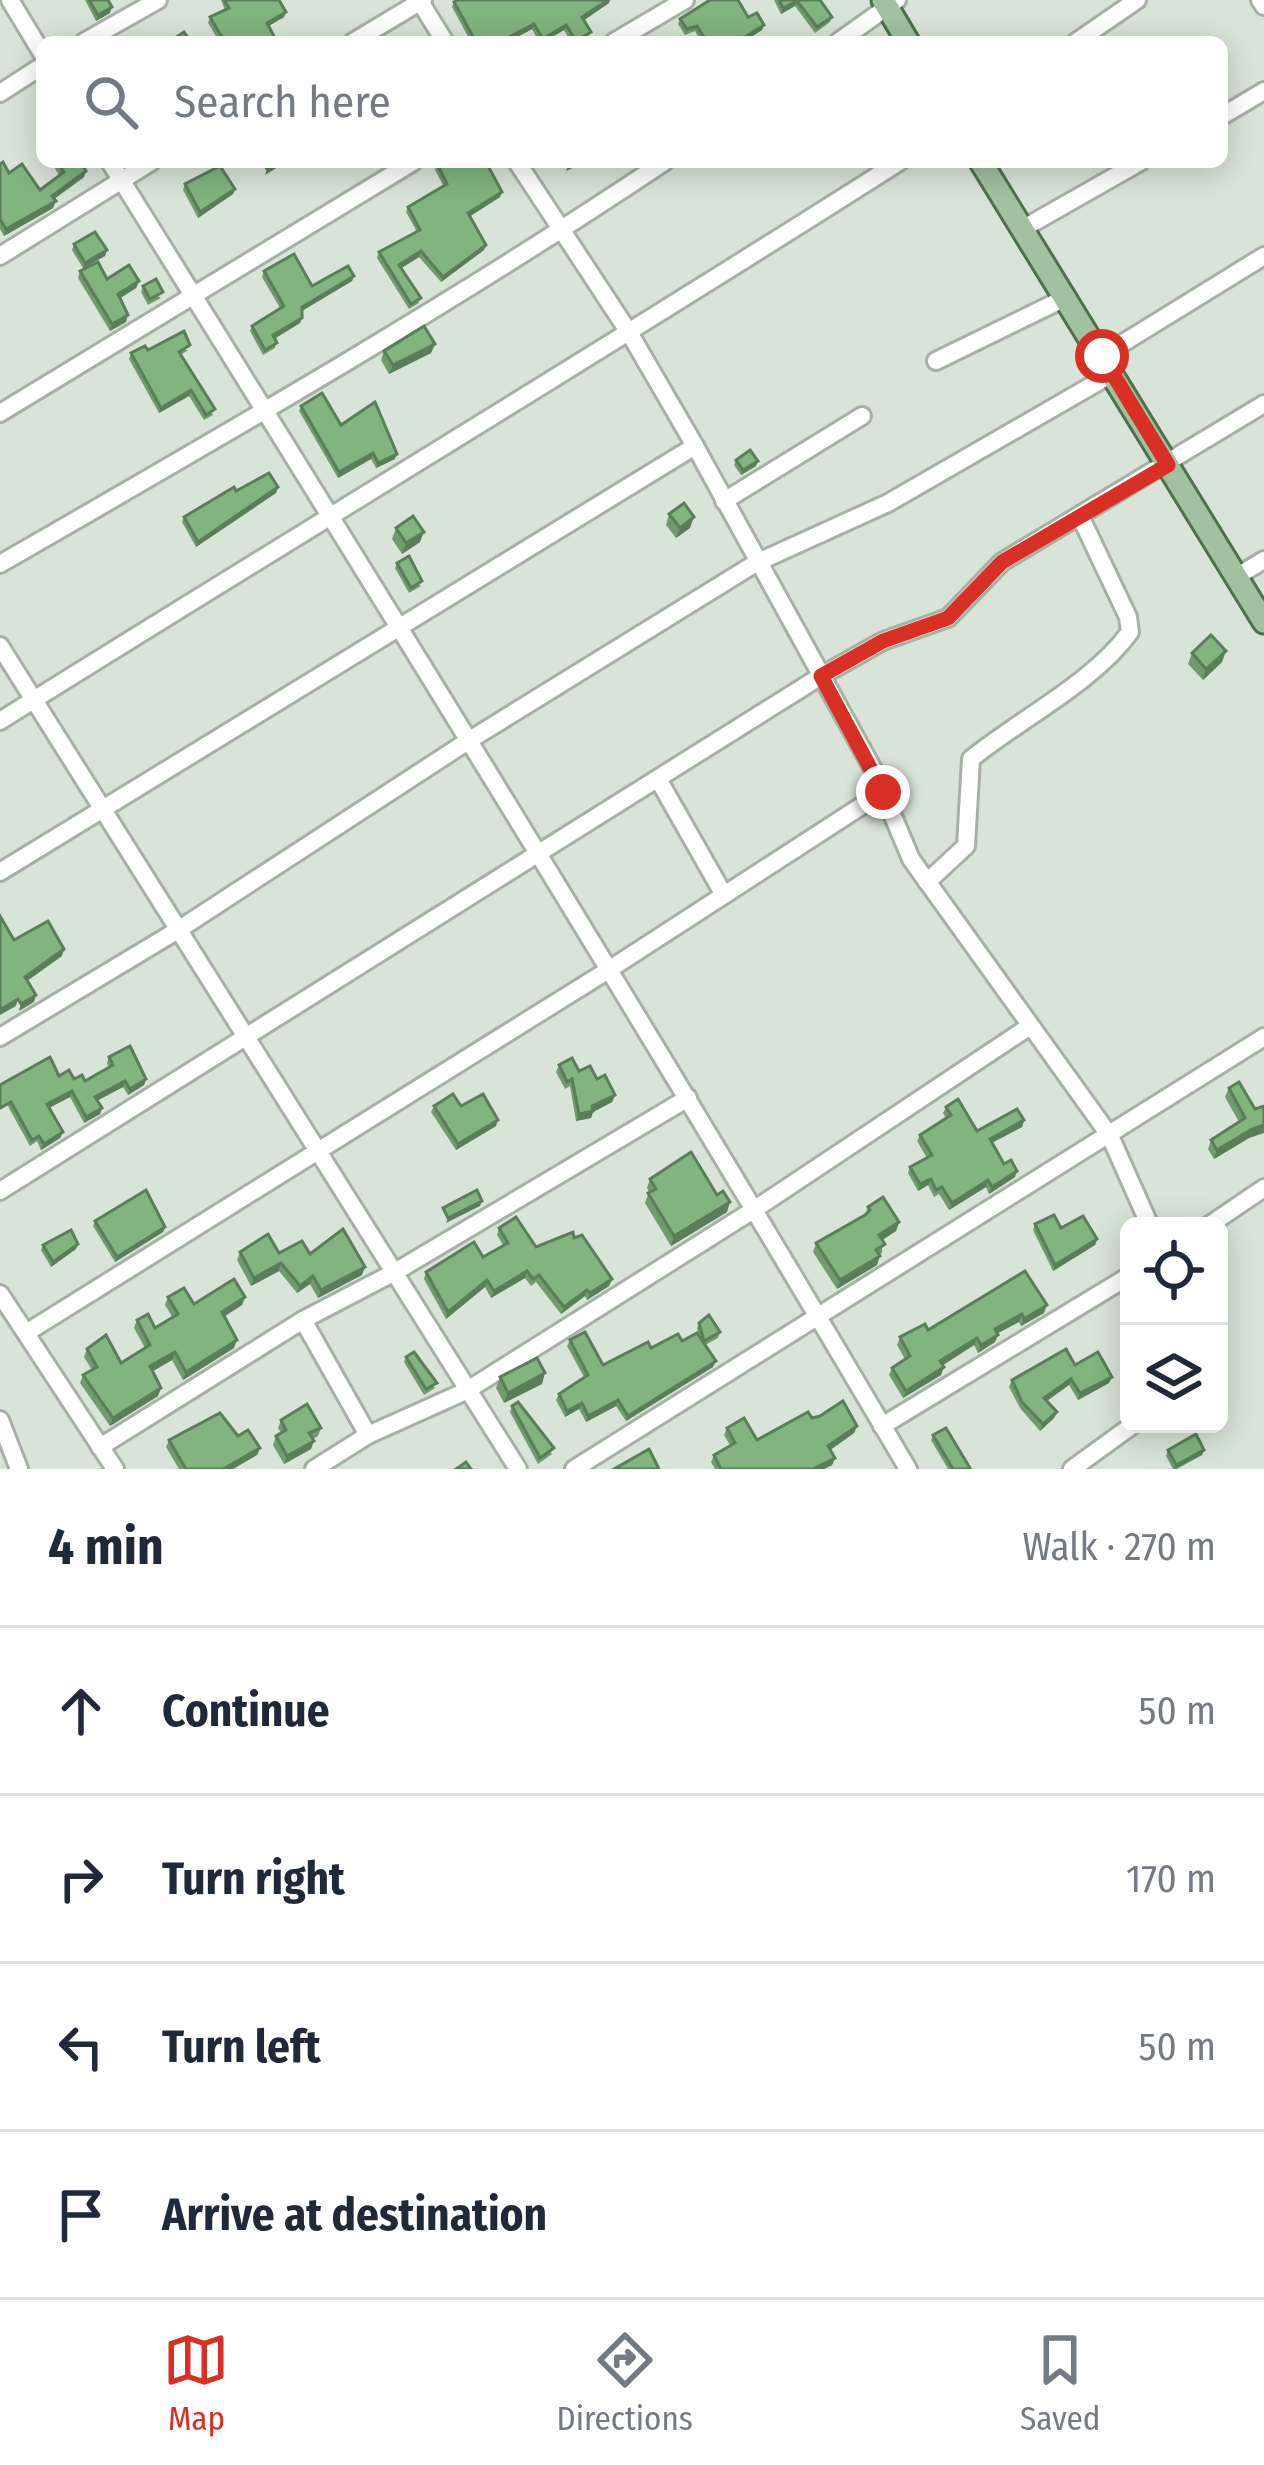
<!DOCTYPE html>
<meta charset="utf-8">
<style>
:root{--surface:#fff;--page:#f6f6f7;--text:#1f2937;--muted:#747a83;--line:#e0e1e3;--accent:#d93025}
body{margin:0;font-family:"Fira Sans Condensed",sans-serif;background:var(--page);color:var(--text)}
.controls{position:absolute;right:36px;bottom:36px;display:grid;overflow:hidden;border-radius:18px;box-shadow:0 6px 30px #0003}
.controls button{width:108px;height:108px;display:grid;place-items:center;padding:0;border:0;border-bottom:3px solid var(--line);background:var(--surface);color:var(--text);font:60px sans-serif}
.stop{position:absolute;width:36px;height:36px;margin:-27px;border:9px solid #d93025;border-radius:50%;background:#fff}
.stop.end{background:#d93025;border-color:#fff;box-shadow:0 3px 12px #0008}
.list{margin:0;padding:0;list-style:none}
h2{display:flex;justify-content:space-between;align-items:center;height:156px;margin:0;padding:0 48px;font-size:51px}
h2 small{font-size:39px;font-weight:400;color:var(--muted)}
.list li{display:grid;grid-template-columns:78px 1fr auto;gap:36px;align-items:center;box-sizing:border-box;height:168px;padding:0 48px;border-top:3px solid var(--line)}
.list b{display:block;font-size:45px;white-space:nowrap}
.list em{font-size:39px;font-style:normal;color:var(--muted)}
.icon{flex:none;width:66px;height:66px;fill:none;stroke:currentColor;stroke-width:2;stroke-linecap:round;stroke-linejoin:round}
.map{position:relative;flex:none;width:1264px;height:1469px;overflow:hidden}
.search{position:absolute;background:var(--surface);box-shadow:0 6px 30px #0003;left:36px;right:36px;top:36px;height:132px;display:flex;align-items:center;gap:30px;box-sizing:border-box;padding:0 42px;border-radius:18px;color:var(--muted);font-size:45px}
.sheet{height:828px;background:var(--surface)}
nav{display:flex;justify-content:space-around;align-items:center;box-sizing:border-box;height:168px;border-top:3px solid var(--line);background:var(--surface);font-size:33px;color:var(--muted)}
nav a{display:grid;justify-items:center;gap:6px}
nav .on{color:var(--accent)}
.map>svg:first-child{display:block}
</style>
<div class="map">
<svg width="1264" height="1469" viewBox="0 0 1264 1469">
<rect width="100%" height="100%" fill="#d9e4d8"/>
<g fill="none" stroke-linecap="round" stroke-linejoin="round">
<!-- minor casing -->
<g stroke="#a6b1a5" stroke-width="22">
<g id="minor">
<polyline points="10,0 42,53"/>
<polyline points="419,0 445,42"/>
<polyline points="1260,0 1264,6"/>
<polyline points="84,42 158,0"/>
<polyline points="353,42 423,0"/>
<polyline points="614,42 685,0"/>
<polyline points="838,42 897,0"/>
<polyline points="1076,42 1137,0"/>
<polyline points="0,93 42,66"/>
<polyline points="1222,116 1264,91"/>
<path d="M 110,162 C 380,595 649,1029 908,1469"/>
<polyline points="517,162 630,334 695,446 874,771 911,859 1110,1136 1150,1226"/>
<polyline points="1024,228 1140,162"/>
<polyline points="0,256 151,162"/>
<polyline points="1102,356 1264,256"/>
<polyline points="936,361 1067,297"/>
<polyline points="0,413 413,162"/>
<polyline points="724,501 862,416"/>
<path d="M 0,564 C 224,435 449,306 664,162"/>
<polyline points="1236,577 1264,560"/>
<polyline points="0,646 518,1469"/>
<path d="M 0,721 C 299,534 601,352 899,162"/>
<polyline points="658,779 724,895"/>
<polyline points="0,872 695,446"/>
<path d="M 927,882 L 966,846 L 971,759 C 1020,719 1093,683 1130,632 L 1128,617 L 1080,516"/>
<polyline points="0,1037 178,930 468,741 756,563 888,503 1110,375"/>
<polyline points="0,1191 821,676 883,641 948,618 1002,562 1264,404"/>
<polyline points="1208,1226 1264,1188"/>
<polyline points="0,1294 115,1469"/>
<polyline points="303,1320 368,1435"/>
<polyline points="26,1333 610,969 883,792"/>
<polyline points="0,1420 19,1469"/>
<polyline points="882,1426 1129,1276"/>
<polyline points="100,1447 303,1320 395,1272 688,1098"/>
<polyline points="314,1469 368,1435 466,1391 755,1209 1030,1026"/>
<polyline points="574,1469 1264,1037"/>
<polyline points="1072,1469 1134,1424"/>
</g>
</g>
<!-- major casing -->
<g stroke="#4c714b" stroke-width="27">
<g id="major">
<polyline points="883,0 908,42"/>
<polyline points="981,162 1264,622"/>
</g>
</g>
<!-- minor -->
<use href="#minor" stroke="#fff" stroke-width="16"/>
<!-- major -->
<use href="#major" stroke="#a1c1a0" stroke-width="21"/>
</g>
<!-- wall -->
<g fill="#6f9b6d">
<polygon points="85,0 108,0 110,13 96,21"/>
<polygon points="221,0 279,0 286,12 284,17 269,26 219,41 208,23 210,17 225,10"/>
<polygon points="774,0 820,0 832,17 830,22 815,33 795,6 781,14"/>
<polygon points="454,2 609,3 584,20 589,38 581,42 571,42 564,30 544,42 539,42 532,29 508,42 471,42 452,7"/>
<polygon points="748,17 762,30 743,42 701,42 695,31 685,35 678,24 680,19"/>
<polygon points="51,162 81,162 84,177 54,199 53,208 4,236 0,229 0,164 9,173 40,190 59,175"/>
<polygon points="437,164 492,169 490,169 500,197 470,216 484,250 441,282 419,257 401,268 419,303 409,309 377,258 379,252 417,232 406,212 408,207 444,187 435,170"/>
<polygon points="185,184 235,189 233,194 198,218 183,190"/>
<polygon points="74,244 107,250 105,256 83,268 72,250"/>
<polygon points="80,271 107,279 139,281 136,288 120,298 126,322 110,331 78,278"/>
<polygon points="264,271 312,286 354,276 352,281 302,311 300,323 275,338 275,348 263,355 250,331 252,326 280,308 262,277"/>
<polygon points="143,286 161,298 148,305 141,292"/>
<polygon points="435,344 431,353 389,374 381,360 384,351"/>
<polygon points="148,350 188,350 181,355 213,415 204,420 189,396 159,413 129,359 131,353"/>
<polygon points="301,406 341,425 395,459 376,468 371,459 338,478 299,411"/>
<polygon points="736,460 756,466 741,475 734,465"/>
<polygon points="278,487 276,493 196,547 182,522 184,517 236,491"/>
<polygon points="669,514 690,528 676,538 666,525"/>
<polygon points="396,528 420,542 402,554 392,539"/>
<polygon points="397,563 421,586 409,593 395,568"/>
<polygon points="1192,653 1222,662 1203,680 1188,664"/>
<polygon points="109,1057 146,1079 144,1085 128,1095 123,1087 98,1100 102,1108 100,1114 84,1123 70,1097 49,1108 63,1132 60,1138 41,1150 37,1141 30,1146 9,1108 0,1085 59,1076 85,1081 109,1068 107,1063"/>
<polygon points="559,1065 597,1079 615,1095 612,1102 593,1112 591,1118 576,1121 570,1086 565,1089 556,1072"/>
<polygon points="1229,1088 1255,1109 1249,1138 1214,1159 1208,1149 1211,1140 1239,1122 1225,1097"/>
<polygon points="434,1106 461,1106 496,1126 456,1150 431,1112"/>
<polygon points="946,1107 977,1131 1024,1120 1022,1127 992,1143 1004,1164 1015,1177 989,1194 986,1187 949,1210 939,1194 934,1197 928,1185 918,1191 908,1173 910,1167 927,1158 917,1141 920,1135 946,1118 943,1113"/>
<polygon points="650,1179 727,1212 671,1246 645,1203 649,1192 647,1188"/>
<polygon points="868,1207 899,1222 896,1231 882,1240 882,1253 879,1255 877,1265 837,1289 813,1252 816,1243 865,1215"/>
<polygon points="95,1221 165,1227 163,1232 115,1262 93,1226"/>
<polygon points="1035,1224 1061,1228 1097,1239 1095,1245 1053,1271 1033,1230"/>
<polygon points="499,1228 536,1247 574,1238 612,1279 609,1286 587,1300 585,1296 561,1314 536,1282 531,1286 525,1278 491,1298 485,1287 446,1319 424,1279 426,1272 483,1257 503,1245 497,1235"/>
<polygon points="43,1245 76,1249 51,1267 41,1250"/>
<polygon points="240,1252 310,1254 362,1275 318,1298 310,1284 297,1293 279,1271 251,1286 237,1260"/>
<polygon points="1025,1271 1044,1313 1021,1326 1019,1322 998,1333 995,1342 978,1353 974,1345 943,1365 941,1375 903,1398 889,1375 892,1368 905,1359 897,1345 900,1337 928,1330"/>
<polygon points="168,1297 194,1304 245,1297 242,1305 224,1316 234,1348 183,1380 172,1360 153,1371 158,1396 110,1426 80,1383 83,1375 92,1370 84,1357 87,1349 121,1363 145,1348 134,1328 137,1320 155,1328 173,1318 165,1305"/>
<polygon points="699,1323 720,1332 718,1338 705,1345 713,1367 626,1421 616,1406 586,1422 579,1409 565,1417 556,1400 559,1394 584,1377 567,1346 570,1340 603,1365 651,1348 699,1336 697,1328"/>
<polygon points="406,1357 435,1388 424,1395 404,1362"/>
<polygon points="1075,1365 1109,1383 1078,1400 1069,1385 1047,1401 1057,1412 1054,1418 1040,1431 1020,1408 1009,1387 1012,1380"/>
<polygon points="500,1377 542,1384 504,1403 496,1388"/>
<polygon points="512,1406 552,1454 538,1464 510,1412"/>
<polygon points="812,1418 857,1426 854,1433 830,1450 835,1458 832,1465 824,1469 715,1469 711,1462 714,1455 730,1445 724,1435 727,1428 757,1440"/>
<polygon points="281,1420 321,1428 318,1436 313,1439 311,1449 284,1464 273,1445 276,1436 281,1433 278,1428"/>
<polygon points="933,1435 970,1469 948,1469 931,1440"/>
<polygon points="238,1436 260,1448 257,1455 233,1469 179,1469 166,1447 169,1440"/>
<polygon points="1168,1450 1202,1455 1177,1469 1173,1469 1166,1456"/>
</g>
<!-- shaded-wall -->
<g fill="#5a7e59">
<polygon points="608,0 610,0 609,3 580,23 582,17"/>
<polygon points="797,1 795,6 781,14 783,8"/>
<polygon points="112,7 110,13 96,21 98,15"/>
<polygon points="286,12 284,17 265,28 267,23"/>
<polygon points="534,24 532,29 508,42 500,42"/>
<polygon points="566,25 564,30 542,42 543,39"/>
<polygon points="764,25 762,30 743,42 737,42"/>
<polygon points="279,162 286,162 265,175 267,169"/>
<polygon points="576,162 586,162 566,171 568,166"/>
<polygon points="86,171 84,177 50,202 52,196"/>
<polygon points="235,189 233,194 198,218 200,212"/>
<polygon points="502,192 500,197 466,219 468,213"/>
<polygon points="56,201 53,208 4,236 6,229"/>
<polygon points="486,245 484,250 441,282 443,277"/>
<polygon points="107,250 105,256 83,268 85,263"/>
<polygon points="421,251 419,257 397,271 399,265"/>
<polygon points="354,276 352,281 300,312 302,307"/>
<polygon points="139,281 136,288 116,301 118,294"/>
<polygon points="128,315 126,322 110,331 112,324"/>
<polygon points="302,318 300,323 271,341 273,335"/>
<polygon points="435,344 431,353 389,374 393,365"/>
<polygon points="191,390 189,396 159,413 161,408"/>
<polygon points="373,453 371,459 338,478 339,472"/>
<polygon points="397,454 395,459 376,468 378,463"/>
<polygon points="758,461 756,466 741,475 743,470"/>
<polygon points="278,487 276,493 196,547 198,542"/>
<polygon points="694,517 690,528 676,538 680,528"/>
<polygon points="424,532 420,542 402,554 406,543"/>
<polygon points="1226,651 1222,662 1203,680 1206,669"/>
<polygon points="64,949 62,956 23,984 25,977"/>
<polygon points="36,995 34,1002 19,1011 21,1004"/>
<polygon points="18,999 16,1006 0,1015 0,1010"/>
<polygon points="146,1079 144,1085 128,1095 130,1089"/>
<polygon points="125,1081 123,1087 93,1103 95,1097"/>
<polygon points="72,1091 70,1097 45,1110 47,1104"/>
<polygon points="615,1095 612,1102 593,1112 591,1118 576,1121 579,1114"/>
<polygon points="102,1108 100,1114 84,1123 86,1117"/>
<polygon points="498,1120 496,1126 456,1150 458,1144"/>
<polygon points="1024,1120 1022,1127 987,1145 990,1139"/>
<polygon points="1264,1125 1264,1133 1249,1138 1214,1159 1217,1150 1252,1129"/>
<polygon points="63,1132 60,1138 41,1150 44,1144"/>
<polygon points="1017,1171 1015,1177 989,1194 992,1187"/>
<polygon points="931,1179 928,1185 918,1191 920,1184"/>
<polygon points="988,1180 986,1187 949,1210 952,1203"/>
<polygon points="482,1201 480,1206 446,1223 448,1218"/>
<polygon points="730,1202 727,1212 671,1246 674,1236"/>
<polygon points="899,1222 896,1231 876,1244 879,1235"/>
<polygon points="165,1227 163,1232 115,1262 117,1257"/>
<polygon points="1097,1239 1095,1245 1053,1271 1055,1265"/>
<polygon points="78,1244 76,1249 51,1267 53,1262"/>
<polygon points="880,1256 877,1265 837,1289 840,1280"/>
<polygon points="281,1263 279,1271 251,1286 254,1278"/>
<polygon points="365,1267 362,1275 318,1298 321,1290"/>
<polygon points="527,1271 525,1278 491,1298 494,1291"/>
<polygon points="313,1276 310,1284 297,1293 300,1286"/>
<polygon points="612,1279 609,1286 587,1300 590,1293"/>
<polygon points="487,1280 485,1287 446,1319 448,1312"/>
<polygon points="587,1290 585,1296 561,1314 564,1307"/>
<polygon points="245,1297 242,1305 219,1320 222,1312"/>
<polygon points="1047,1305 1044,1313 1021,1326 1024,1319"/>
<polygon points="1022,1314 1019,1322 992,1336 995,1329"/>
<polygon points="998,1335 995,1342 978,1353 981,1345"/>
<polygon points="977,1338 974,1345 937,1369 940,1361"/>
<polygon points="237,1340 234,1348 183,1380 186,1372"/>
<polygon points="175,1352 172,1360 148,1374 150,1366"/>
<polygon points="716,1361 713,1367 626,1421 628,1416"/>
<polygon points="944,1367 941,1375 903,1398 906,1391"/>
<polygon points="545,1373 542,1384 504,1403 508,1393"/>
<polygon points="1112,1377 1109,1383 1078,1400 1080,1393"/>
<polygon points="1071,1379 1069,1385 1042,1404 1044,1398"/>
<polygon points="161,1388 158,1396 110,1426 113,1418"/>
<polygon points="618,1400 616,1406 586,1422 588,1416"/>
<polygon points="582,1403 579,1409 565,1417 567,1411"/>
<polygon points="1057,1412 1054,1418 1040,1431 1043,1424"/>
<polygon points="857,1426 854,1433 826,1453 828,1446"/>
<polygon points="314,1441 311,1449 284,1464 287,1456"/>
<polygon points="260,1448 257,1455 233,1469 223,1469"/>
<polygon points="1204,1450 1202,1455 1174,1469 1176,1465"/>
<polygon points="835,1458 832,1465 824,1469 813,1469"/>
</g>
<!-- building -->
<g fill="#81b47f" stroke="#5a7e59" stroke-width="3">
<polygon points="89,0 108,0 112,7 98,15"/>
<polygon points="224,0 279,0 286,12 267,23 277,42 218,42 223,39 210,17 229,8"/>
<polygon points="457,0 608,0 582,17 591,32 576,41 566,25 543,39 534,24 500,42 476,42 454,2"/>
<polygon points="710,0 738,0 748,17 757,13 764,25 737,42 707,42 697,26 687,29 680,19"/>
<polygon points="779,0 820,0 832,17 817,27 797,1 783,8"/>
<polygon points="184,32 191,42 169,42"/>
<polygon points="3,162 9,173 22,164 40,190 64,172 58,162 81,162 86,171 52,196 56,201 6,229 0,219 0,164"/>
<polygon points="263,162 279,162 267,169"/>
<polygon points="441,162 493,162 488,166 502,192 468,213 486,245 443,277 421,251 399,265 421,298 411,304 379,252 420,230 408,207 447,184 437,164"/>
<polygon points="220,166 235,189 200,212 185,184"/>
<polygon points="95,232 107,250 85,263 74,244"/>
<polygon points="294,254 312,286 348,266 354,276 302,307 302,318 273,335 277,343 265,350 252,326 284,306 264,271"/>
<polygon points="98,262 107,279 129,265 139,281 118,294 128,315 112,324 80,271"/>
<polygon points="156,279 163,292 150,299 143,286"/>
<polygon points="424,326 435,344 393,365 384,351"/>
<polygon points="184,331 190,345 179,352 215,409 206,415 191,390 161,408 131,353 145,346 148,350"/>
<polygon points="322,393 341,425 375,402 397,454 378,463 373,453 339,472 301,406"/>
<polygon points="750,450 758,461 743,470 736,460"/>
<polygon points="269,473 278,487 198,542 184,517 234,487 236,491"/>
<polygon points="684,503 694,517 680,528 669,514"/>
<polygon points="413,516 424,532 406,543 396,528"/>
<polygon points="409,556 422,581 411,588 397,563"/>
<polygon points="1211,635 1226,651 1206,669 1192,653"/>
<polygon points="0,916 14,940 48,921 64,949 25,977 36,995 21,1004 18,999 0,1010"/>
<polygon points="130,1046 146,1079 130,1089 125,1081 95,1097 102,1108 86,1117 72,1091 47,1104 63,1132 44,1144 39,1136 32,1140 11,1102 0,1108 0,1085 50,1057 59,1076 69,1070 74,1079 82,1075 85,1081 113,1065 109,1057"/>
<polygon points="572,1058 579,1071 590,1066 597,1079 605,1075 615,1095 592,1106 593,1111 579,1114 572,1079 567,1082 559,1065"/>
<polygon points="1239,1082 1255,1109 1264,1106 1264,1125 1252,1129 1217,1150 1211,1140 1245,1118 1229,1088"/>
<polygon points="453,1094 461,1106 483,1094 498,1120 458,1144 434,1106"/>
<polygon points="958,1099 977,1131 1017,1109 1024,1120 990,1139 1004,1164 1011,1160 1017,1171 992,1187 988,1180 952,1203 942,1187 936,1190 931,1179 920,1184 910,1167 932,1155 920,1135 951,1115 946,1107"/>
<polygon points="691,1152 717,1195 723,1191 730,1202 674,1236 648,1193 656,1189 650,1179"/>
<polygon points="146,1190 165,1227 117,1257 95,1221"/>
<polygon points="477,1190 482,1201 448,1218 443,1208"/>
<polygon points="883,1197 899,1222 879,1235 885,1244 876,1250 880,1256 840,1280 816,1243 865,1215 870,1210 868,1207"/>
<polygon points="1054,1215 1061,1228 1083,1216 1097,1239 1055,1265 1035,1224"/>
<polygon points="516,1217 536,1247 573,1232 574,1238 582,1235 612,1279 590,1293 587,1290 564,1307 539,1275 533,1279 527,1271 494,1291 487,1280 448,1312 426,1272 474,1242 483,1257 508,1243 499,1228"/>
<polygon points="343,1229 365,1267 321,1290 313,1276 300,1286 281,1263 254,1278 240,1252 268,1234 279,1253 302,1241 310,1254"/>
<polygon points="71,1230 78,1244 53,1262 43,1245"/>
<polygon points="1025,1271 1047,1305 1024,1319 1022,1314 995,1329 998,1335 981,1345 977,1338 940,1361 944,1367 906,1391 892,1368 910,1356 900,1337 925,1324 928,1330"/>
<polygon points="234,1279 245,1297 222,1312 237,1340 186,1372 175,1352 150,1366 161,1388 113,1418 83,1375 97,1367 87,1349 106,1335 121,1363 150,1345 137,1320 148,1314 155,1328 178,1314 168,1297 184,1288 194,1304"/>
<polygon points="709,1315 720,1332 704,1341 699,1323"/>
<polygon points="585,1332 603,1365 648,1342 651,1348 678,1334 682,1341 697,1333 716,1361 628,1416 618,1400 588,1416 582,1403 567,1411 559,1394 588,1375 570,1340"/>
<polygon points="1066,1349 1075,1365 1098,1352 1112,1377 1080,1393 1071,1379 1044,1398 1057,1412 1043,1424 1022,1402 1012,1380"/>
<polygon points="414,1352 437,1383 426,1389 406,1357"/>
<polygon points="537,1358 545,1373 508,1393 500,1377"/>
<polygon points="843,1401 857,1426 828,1446 835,1458 813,1469 721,1469 714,1455 735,1443 727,1428 744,1418 757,1440 808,1412 812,1418 820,1416"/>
<polygon points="518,1402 554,1448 540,1458 512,1406"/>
<polygon points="307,1404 321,1428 309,1433 314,1441 287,1456 276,1436 286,1430 281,1420"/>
<polygon points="220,1413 238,1436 248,1430 260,1448 223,1469 186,1469 169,1440"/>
<polygon points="946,1428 970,1468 969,1469 953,1469 933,1435"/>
<polygon points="1196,1434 1204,1450 1176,1465 1168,1450"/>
<polygon points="649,1449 659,1469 614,1469"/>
<polygon points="466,1462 471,1469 456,1469"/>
</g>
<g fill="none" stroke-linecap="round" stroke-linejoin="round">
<!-- route -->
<polyline stroke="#d93025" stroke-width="15" points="883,792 821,676 883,641 948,618 1002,562 1168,465 1102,356"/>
</g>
</svg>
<div class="controls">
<button><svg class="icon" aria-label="locate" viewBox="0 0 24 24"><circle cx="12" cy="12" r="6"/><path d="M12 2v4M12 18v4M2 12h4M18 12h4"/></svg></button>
<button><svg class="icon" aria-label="layers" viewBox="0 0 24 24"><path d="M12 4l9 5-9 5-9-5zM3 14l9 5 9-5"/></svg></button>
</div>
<div class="stop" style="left:1102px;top:356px"></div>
<div class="stop end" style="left:883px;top:792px"></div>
<div class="search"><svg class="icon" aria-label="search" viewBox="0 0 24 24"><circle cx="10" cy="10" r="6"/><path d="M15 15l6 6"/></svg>Search here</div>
</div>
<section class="sheet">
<h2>4 min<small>Walk · 270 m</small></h2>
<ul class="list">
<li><svg class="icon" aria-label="ahead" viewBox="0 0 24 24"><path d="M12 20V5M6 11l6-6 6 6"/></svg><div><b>Continue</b></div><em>50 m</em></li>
<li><svg class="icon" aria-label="right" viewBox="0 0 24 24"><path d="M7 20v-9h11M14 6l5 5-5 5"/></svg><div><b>Turn right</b></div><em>170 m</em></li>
<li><svg class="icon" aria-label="left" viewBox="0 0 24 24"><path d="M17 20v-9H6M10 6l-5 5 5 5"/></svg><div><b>Turn left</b></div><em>50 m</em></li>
<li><svg class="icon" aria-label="arrive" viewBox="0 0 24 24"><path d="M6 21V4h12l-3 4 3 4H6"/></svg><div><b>Arrive at destination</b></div></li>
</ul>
</section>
<nav>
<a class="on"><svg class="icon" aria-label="map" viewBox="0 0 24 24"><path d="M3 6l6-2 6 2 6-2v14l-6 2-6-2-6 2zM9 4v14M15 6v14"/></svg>Map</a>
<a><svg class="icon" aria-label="directions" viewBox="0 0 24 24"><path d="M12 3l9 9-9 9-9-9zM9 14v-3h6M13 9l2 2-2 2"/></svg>Directions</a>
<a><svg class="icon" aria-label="saved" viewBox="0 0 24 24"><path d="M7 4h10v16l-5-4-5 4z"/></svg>Saved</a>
</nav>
